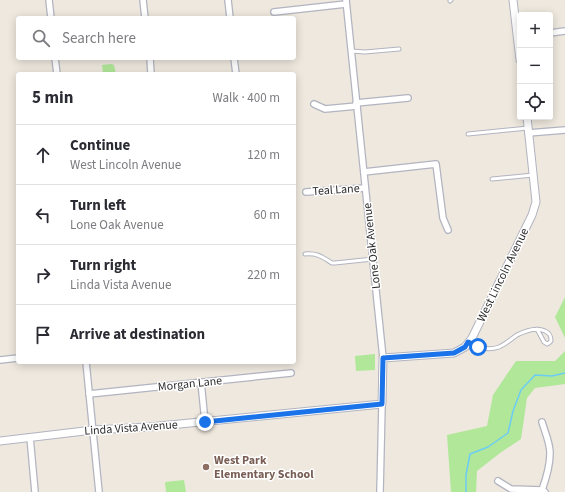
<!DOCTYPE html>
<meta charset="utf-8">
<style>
:root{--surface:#fff;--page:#f2f2f3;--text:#2b2b33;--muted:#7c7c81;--line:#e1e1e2}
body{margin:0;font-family:"Source Sans 3",sans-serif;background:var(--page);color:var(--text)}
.controls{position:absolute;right:12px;top:12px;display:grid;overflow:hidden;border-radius:4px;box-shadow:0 2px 10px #0003}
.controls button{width:36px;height:36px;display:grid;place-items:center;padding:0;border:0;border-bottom:1px solid var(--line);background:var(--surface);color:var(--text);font:20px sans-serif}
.stop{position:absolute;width:12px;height:12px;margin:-9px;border:3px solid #1a73e8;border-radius:50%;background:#fff}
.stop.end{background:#1a73e8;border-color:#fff;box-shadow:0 1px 4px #0008}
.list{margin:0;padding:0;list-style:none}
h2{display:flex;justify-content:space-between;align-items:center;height:52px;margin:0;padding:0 16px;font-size:17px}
h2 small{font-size:13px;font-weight:400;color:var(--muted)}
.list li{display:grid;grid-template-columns:26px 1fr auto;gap:12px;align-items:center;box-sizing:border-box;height:60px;padding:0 16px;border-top:1px solid var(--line)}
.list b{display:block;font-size:15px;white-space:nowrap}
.list p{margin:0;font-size:13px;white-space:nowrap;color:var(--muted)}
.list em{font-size:13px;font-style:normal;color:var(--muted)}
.icon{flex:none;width:22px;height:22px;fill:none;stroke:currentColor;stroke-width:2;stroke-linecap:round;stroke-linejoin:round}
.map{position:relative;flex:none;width:565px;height:492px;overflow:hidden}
.search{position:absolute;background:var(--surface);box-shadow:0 2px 10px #0003;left:16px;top:16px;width:280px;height:44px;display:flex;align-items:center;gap:10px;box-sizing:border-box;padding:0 14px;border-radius:4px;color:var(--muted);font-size:15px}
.panel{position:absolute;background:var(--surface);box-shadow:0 2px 10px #0003;left:16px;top:72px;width:280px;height:292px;border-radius:4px}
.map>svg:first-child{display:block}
</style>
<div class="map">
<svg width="565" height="492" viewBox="0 0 565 492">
<rect width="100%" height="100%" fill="#eee8de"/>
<!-- green -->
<g fill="#b0e798">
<polygon points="111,64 114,65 116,74 103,74 102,65"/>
<polygon points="565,297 565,338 555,317"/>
<polygon points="565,351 565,384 535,388 527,398 521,439 500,453 477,471 476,492 451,492 447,435 487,426 493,395 516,361 555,361"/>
<polygon points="375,354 375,370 356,371 355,356"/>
<polygon points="184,480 186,492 166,492 165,482"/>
</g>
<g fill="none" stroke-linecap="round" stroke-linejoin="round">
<!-- stream -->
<polyline stroke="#6dccf5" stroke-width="1.5" points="466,492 466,475 470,454 488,447 508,433 513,411 521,390 535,375 552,376 565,373"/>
<!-- service casing -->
<g stroke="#b2b4c0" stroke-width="5">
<g id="service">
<polyline points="450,1 451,0"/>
<polyline points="351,51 365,52 399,49"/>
<polyline points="468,134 528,128"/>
<polyline points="492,179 533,175"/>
<path d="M 305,254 C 318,253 322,257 332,263 L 335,263 L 373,259"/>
<path d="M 468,342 C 478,348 488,351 499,347 C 506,344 511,339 517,335 C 525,331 537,327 545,331 C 550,333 551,336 551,341 L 549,343 L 547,344 L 544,342 L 537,329"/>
</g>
</g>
<!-- minor casing -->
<g stroke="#b2b4c0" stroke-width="8">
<g id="minor">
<polyline points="49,0 51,18"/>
<polyline points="143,0 145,18"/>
<polyline points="228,0 230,18"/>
<polyline points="346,0 383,358"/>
<polyline points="274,12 346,4"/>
<polyline points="550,33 565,31"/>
<polyline points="55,58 57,74"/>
<polyline points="150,58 151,74"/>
<polyline points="234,58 236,74"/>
<polyline points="356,103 408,98"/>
<polyline points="314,104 325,109 357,106"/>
<polyline points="528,133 565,130"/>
<polyline points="364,172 436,164 443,218 448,230"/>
<polyline points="306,192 365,188"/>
<polyline points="0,360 18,358"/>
<polyline points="86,362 99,492"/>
<polyline points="201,382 205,422"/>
<polyline points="89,394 291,373"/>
<path d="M 542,422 C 545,432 550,443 550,453 C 550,465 546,479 542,490"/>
<polyline points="30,437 35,492"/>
<polyline points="498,481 511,489 542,490 545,492"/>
<polyline points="380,492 382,404"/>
</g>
</g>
<!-- tertiary casing -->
<g stroke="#b2b4c0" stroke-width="9">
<g id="tertiary">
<polyline points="513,0 520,60"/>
<polyline points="0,441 93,430 149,427 382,404 383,358 454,353 465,347 472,338 532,215 536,202 527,117"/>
</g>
</g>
<!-- service -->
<use href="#service" stroke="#fff" stroke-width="3"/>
<!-- minor -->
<use href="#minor" stroke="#fff" stroke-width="5.5"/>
<!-- tertiary -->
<use href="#tertiary" stroke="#fff" stroke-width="7"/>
</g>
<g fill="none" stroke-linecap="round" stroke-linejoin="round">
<!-- route -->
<polyline stroke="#1a73e8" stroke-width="5" points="205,422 382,404 383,358 454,353 465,347 468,342 478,347"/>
</g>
<!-- markers -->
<circle fill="#8d6e63" stroke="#fff" stroke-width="1.5" cx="206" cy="467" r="4"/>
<g text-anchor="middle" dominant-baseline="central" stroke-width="3" stroke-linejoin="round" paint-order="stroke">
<!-- street labels -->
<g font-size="12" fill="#2c2c2c" stroke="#fff">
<text transform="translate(336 190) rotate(-4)">Teal Lane</text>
<text transform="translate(372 246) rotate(-96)">Lone Oak Avenue</text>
<text transform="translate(503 275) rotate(-64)">West Lincoln Avenue</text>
<text transform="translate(190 384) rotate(-6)">Morgan Lane</text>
<text transform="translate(131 428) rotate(-4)">Linda Vista Avenue</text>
</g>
<!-- education labels -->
<g font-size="12" font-weight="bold" fill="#785e54" stroke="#fff" text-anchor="start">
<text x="214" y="460">West Park<tspan x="214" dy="14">Elementary School</tspan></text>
</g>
</g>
</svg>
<div class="controls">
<button>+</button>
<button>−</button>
<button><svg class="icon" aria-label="locate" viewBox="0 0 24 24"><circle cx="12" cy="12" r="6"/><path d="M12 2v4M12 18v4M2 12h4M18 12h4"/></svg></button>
</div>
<div class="stop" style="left:478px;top:347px"></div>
<div class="stop end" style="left:205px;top:422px"></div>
<div class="search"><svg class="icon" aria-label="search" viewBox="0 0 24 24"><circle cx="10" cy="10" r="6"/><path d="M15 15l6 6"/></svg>Search here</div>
<section class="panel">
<h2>5 min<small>Walk · 400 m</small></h2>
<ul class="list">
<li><svg class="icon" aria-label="ahead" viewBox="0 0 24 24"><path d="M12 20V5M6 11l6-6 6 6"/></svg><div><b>Continue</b><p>West Lincoln Avenue</p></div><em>120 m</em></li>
<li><svg class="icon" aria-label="left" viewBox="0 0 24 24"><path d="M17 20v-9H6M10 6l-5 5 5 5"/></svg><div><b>Turn left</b><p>Lone Oak Avenue</p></div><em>60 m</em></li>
<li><svg class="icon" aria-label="right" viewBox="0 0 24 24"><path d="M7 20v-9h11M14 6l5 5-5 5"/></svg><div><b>Turn right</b><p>Linda Vista Avenue</p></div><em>220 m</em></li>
<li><svg class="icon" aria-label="arrive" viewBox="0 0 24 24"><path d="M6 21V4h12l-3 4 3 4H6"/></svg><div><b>Arrive at destination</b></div></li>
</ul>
</section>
</div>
